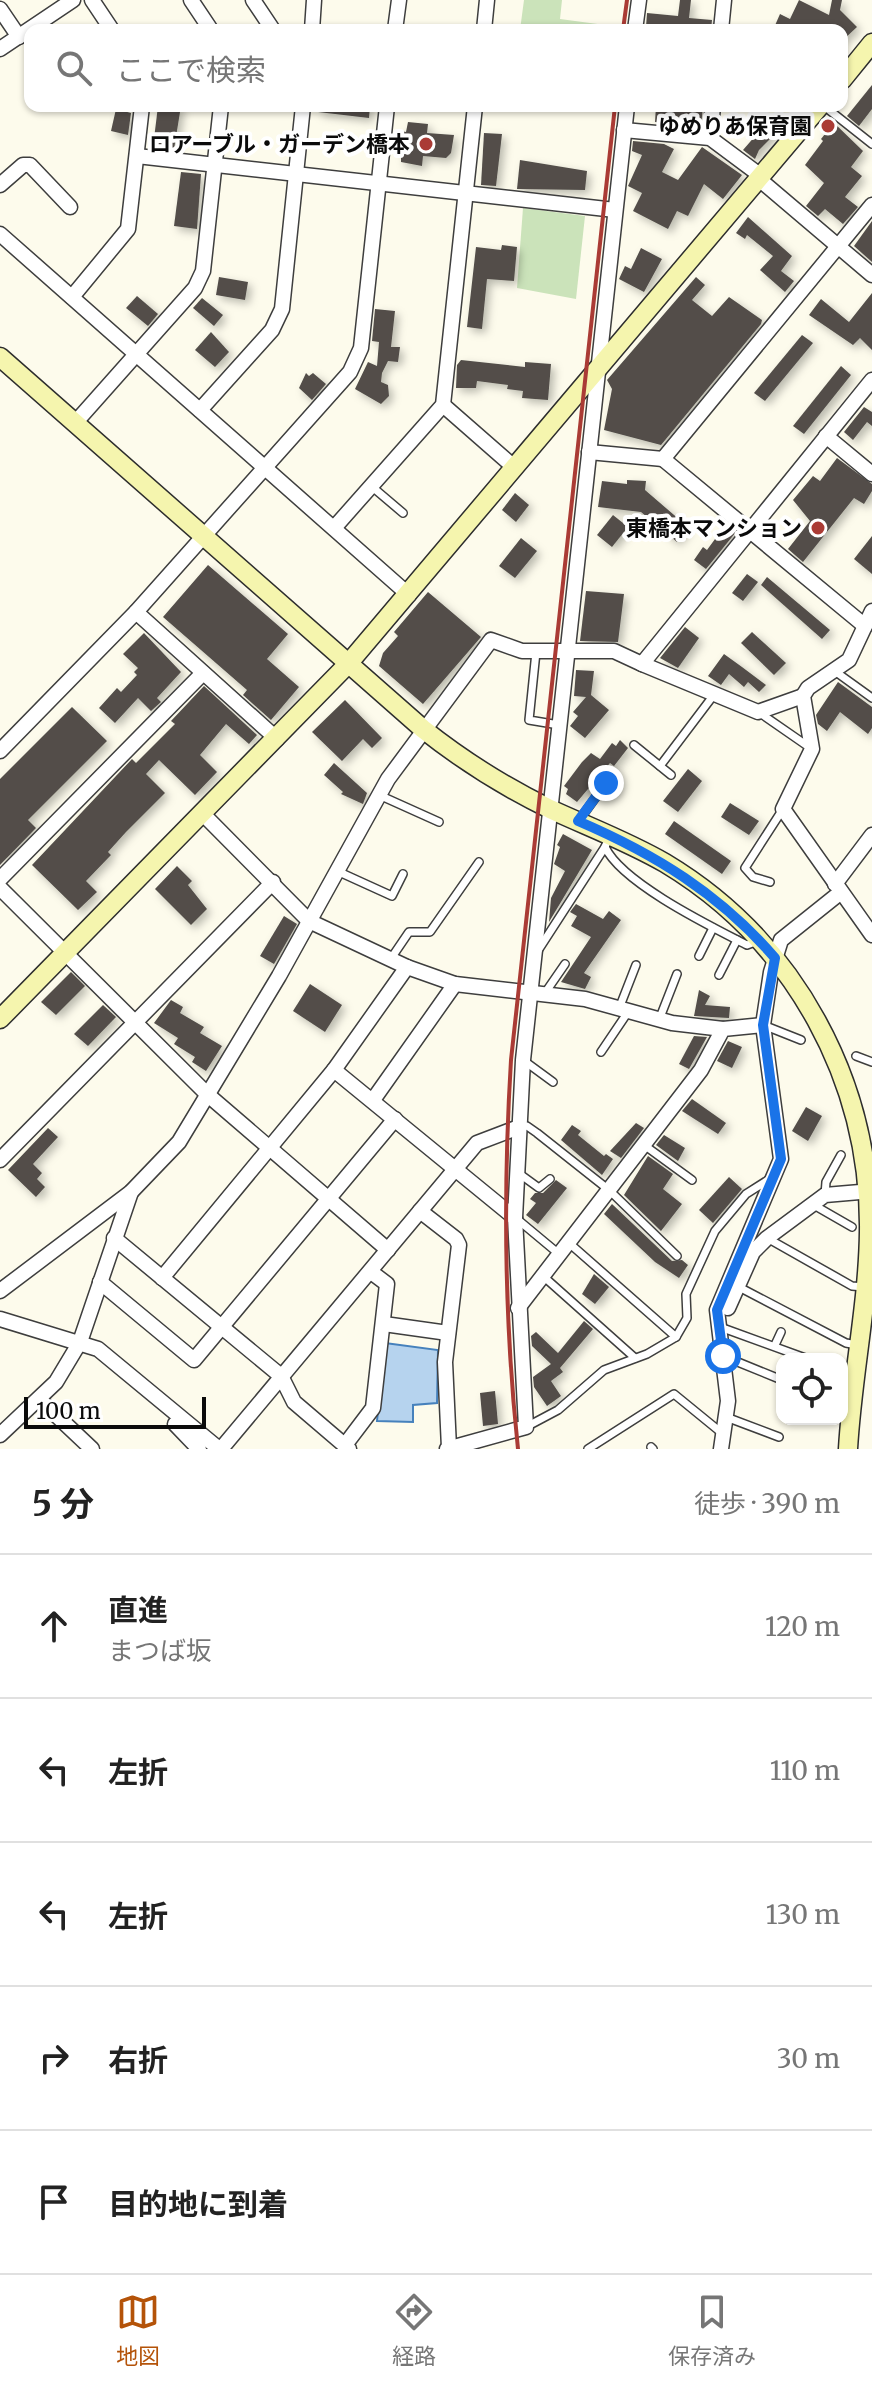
<!DOCTYPE html>
<html lang="ja">
<meta charset="utf-8">
<style>
:root{--surface:#fff;--page:#f2f2f2;--text:#222;--muted:#767676;--line:#e0e0e0;--accent:#b45309}
body{margin:0;font-family:Merriweather,"Noto Sans JP",serif;background:var(--page);color:var(--text)}
.controls{position:absolute;right:24px;bottom:24px;display:grid;overflow:hidden;border-radius:16px;box-shadow:0 2px 6px #0004}
.controls button{width:72px;height:72px;display:grid;place-items:center;padding:0;border:0;border-bottom:2px solid var(--line);background:var(--surface);color:var(--text);font:40px sans-serif}
.scale{position:absolute;left:24px;bottom:20px;width:182px;box-sizing:border-box;padding-left:8px;border:4px solid #0b0b0b;border-top:0;font-size:22px;line-height:28px;white-space:nowrap;color:#0b0b0b;-webkit-text-stroke:6px #fff;paint-order:stroke}
.stop{position:absolute;width:24px;height:24px;margin:-18px;border:6px solid #1a73e8;border-radius:50%;background:#fff}
.stop.end{background:#1a73e8;border-color:#fff;box-shadow:0 2px 8px #0008}
.list{margin:0;padding:0;list-style:none}
h2{display:flex;justify-content:space-between;align-items:center;height:104px;margin:0;padding:0 32px;font-size:34px}
h2 small{font-size:26px;font-weight:400;color:var(--muted)}
.list li{display:grid;grid-template-columns:52px 1fr auto;gap:24px;align-items:center;box-sizing:border-box;height:144px;padding:0 32px;border-top:2px solid var(--line)}
.list b{display:block;font-size:30px;white-space:nowrap}
.list p{margin:0;font-size:26px;white-space:nowrap;color:var(--muted)}
.list em{font-size:26px;font-style:normal;color:var(--muted)}
.icon{flex:none;width:44px;height:44px;fill:none;stroke:currentColor;stroke-width:2;stroke-linecap:round;stroke-linejoin:round}
.map{position:relative;flex:none;width:872px;height:1449px;overflow:hidden}
.search{position:absolute;background:var(--surface);box-shadow:0 2px 6px #0004;left:24px;right:24px;top:24px;height:88px;display:flex;align-items:center;gap:20px;box-sizing:border-box;padding:0 28px;border-radius:16px;color:var(--muted);font-size:30px}
.sheet{height:824px;background:var(--surface)}
nav{display:flex;justify-content:space-around;align-items:center;box-sizing:border-box;height:112px;border-top:2px solid var(--line);background:var(--surface);font-size:22px;color:var(--muted)}
nav a{display:grid;justify-items:center;gap:4px}
nav .on{color:var(--accent)}
.map>svg:first-child{display:block}
</style>
<div class="map">
<svg width="872" height="1449" viewBox="0 0 872 1449">
<defs>
<filter id="shadow"><feDropShadow dx="4" dy="4" stdDeviation="4" flood-color="#0004"/></filter>
</defs>
<rect width="100%" height="100%" fill="#fdfbec"/>
<!-- green -->
<g fill="#cbe3ba">
<polygon points="524,0 562,0 560,19 605,25 604,30 520,30"/>
<polygon points="523,208 585,216 576,299 517,288"/>
</g>
<!-- water -->
<polygon fill="#b6d3ee" stroke="#4681bc" stroke-width="2" points="385,1343 438,1350 437,1403 413,1405 413,1422 377,1421"/>
<!-- building -->
<g fill="#524e49" filter="url(#shadow)">
<polygon points="680,0 691,0 689,18 712,20 711,30 646,27 647,13 678,16"/>
<polygon points="799,0 829,15 832,0 842,0 840,10 857,27 842,41 842,30 773,30 780,14 790,19"/>
<polygon points="872,85 872,109 859,126 847,116"/>
<polygon points="158,106 181,106 174,149 153,147"/>
<polygon points="319,106 370,106 369,118 318,112"/>
<polygon points="656,106 703,106 701,127 655,122"/>
<polygon points="116,109 131,113 128,135 111,131"/>
<polygon points="777,111 786,118 782,127 759,150 755,159 743,150"/>
<polygon points="830,119 863,151 851,167 862,176 845,197 858,207 843,224 825,209 818,216 806,206 824,183 805,165 823,141 821,139 825,134 821,130"/>
<polygon points="408,122 428,124 427,133 454,135 451,153 446,158 423,156 422,166 401,162 401,131 406,132"/>
<polygon points="484,133 502,134 496,186 481,185"/>
<polygon points="633,141 664,144 674,149 662,172 678,180 702,147 742,175 723,199 704,184 688,216 677,211 668,229 633,211 642,193 628,186 642,155 632,151"/>
<polygon points="520,160 587,171 585,190 517,189"/>
<polygon points="181,172 201,174 197,229 174,226"/>
<polygon points="748,217 792,256 781,271 794,281 785,292 760,270 773,256 747,235 745,239 736,233"/>
<polygon points="872,221 872,262 854,246"/>
<polygon points="502,245 517,247 514,281 487,279 482,329 467,327 476,247 501,250"/>
<polygon points="641,248 662,259 644,292 619,279 625,266 631,269"/>
<polygon points="219,277 248,282 245,300 216,295"/>
<polygon points="696,277 705,285 692,300 712,316 729,297 762,320 761,324 661,445 604,430 612,389 607,380"/>
<polygon points="872,293 872,350 860,338 853,345 809,315 821,299 849,322"/>
<polygon points="137,296 158,314 148,326 126,308"/>
<polygon points="202,298 223,315 214,326 193,308"/>
<polygon points="375,309 395,311 391,347 400,347 398,362 388,361 382,373 381,382 388,385 389,396 381,404 355,389 368,362 377,366 379,342 372,341"/>
<polygon points="211,332 229,352 215,367 195,350"/>
<polygon points="802,335 813,343 765,401 754,393"/>
<polygon points="461,360 525,367 525,362 551,364 548,400 522,398 523,391 507,389 508,385 477,381 476,388 456,388 457,365"/>
<polygon points="841,366 851,375 804,434 793,426"/>
<polygon points="306,373 309,376 313,373 326,384 312,400 299,388"/>
<polygon points="864,407 872,412 872,426 867,422 853,440 844,432"/>
<polygon points="837,458 872,484 872,491 864,504 854,498 803,562 788,549 810,521 793,500 813,476 820,481"/>
<polygon points="627,480 646,481 645,490 688,527 677,542 641,512 598,507 602,481 627,484"/>
<polygon points="515,493 529,505 516,522 502,510"/>
<polygon points="613,515 628,527 612,547 597,535"/>
<polygon points="726,524 736,532 706,569 694,560 703,547 707,550"/>
<polygon points="872,536 872,574 854,559"/>
<polygon points="521,538 537,551 515,578 499,566"/>
<polygon points="208,565 288,634 267,659 299,687 271,720 243,695 247,690 163,617"/>
<polygon points="747,574 758,582 743,601 732,593"/>
<polygon points="767,577 830,630 822,639 761,585"/>
<polygon points="586,591 624,594 618,642 580,641"/>
<polygon points="428,592 481,637 423,704 379,666 383,653 398,636 394,632"/>
<polygon points="685,627 699,638 678,668 660,658"/>
<polygon points="752,632 786,663 774,675 741,643"/>
<polygon points="144,633 181,672 157,698 161,702 151,711 138,698 115,723 99,708 117,688 121,692 137,675 134,672 138,668 123,654"/>
<polygon points="724,654 742,667 766,685 759,692 748,682 744,687 729,674 721,685 708,676"/>
<polygon points="576,670 594,671 591,695 609,710 585,738 570,726 578,716 573,712 586,697 574,696"/>
<polygon points="838,682 872,707 872,728 868,734 840,712 827,731 818,724 816,715"/>
<polygon points="204,686 257,735 249,744 226,724 200,755 217,772 195,795 159,760 146,774 165,793 126,832 108,852 111,855 86,881 97,892 78,910 32,865 132,759 136,763 175,724 171,721"/>
<polygon points="345,700 382,738 372,748 363,739 342,761 312,732"/>
<polygon points="72,707 107,741 28,820 36,828 0,865 0,779"/>
<polygon points="620,740 628,748 614,766 610,763 577,802 566,794 568,789 564,786 582,762 591,753 600,759 612,743 616,746"/>
<polygon points="334,763 367,793 363,804 341,794 343,792 324,775"/>
<polygon points="688,769 702,781 678,812 663,801"/>
<polygon points="730,803 759,821 749,835 721,817"/>
<polygon points="674,821 731,861 722,874 665,834"/>
<polygon points="563,834 592,850 549,922 551,898 565,871 554,864 560,847 557,845"/>
<polygon points="177,866 192,881 188,885 207,909 191,925 155,889"/>
<polygon points="576,904 603,919 609,911 621,920 584,973 591,977 585,989 561,982 591,937 571,926 577,916 570,912"/>
<polygon points="284,916 297,924 274,964 260,956"/>
<polygon points="71,972 85,986 56,1015 41,1002"/>
<polygon points="310,984 342,1005 325,1032 293,1011"/>
<polygon points="699,990 710,996 705,1005 730,1007 729,1018 694,1016"/>
<polygon points="171,1000 183,1007 180,1013 204,1027 200,1033 222,1046 206,1071 192,1062 195,1057 174,1044 178,1038 154,1023"/>
<polygon points="103,1005 116,1017 88,1046 74,1034"/>
<polygon points="694,1036 707,1037 689,1069 679,1064"/>
<polygon points="728,1041 742,1047 732,1068 717,1061"/>
<polygon points="692,1099 726,1123 718,1134 682,1111"/>
<polygon points="806,1107 822,1116 808,1141 792,1131"/>
<polygon points="636,1123 644,1128 621,1158 610,1151"/>
<polygon points="572,1125 581,1131 578,1135 604,1156 606,1154 613,1159 602,1175 561,1140"/>
<polygon points="48,1128 58,1137 33,1164 42,1173 37,1179 45,1187 36,1197 8,1170"/>
<polygon points="664,1135 685,1148 678,1161 656,1145"/>
<polygon points="648,1156 673,1174 663,1189 682,1204 661,1231 624,1195"/>
<polygon points="729,1177 742,1189 713,1223 699,1210"/>
<polygon points="556,1180 567,1188 538,1224 526,1215 536,1203 530,1199 535,1193 543,1193"/>
<polygon points="612,1204 672,1261 682,1260 688,1265 679,1278 655,1262 604,1214"/>
<polygon points="594,1274 609,1287 595,1304 582,1294"/>
<polygon points="584,1321 593,1329 560,1368 563,1372 551,1381 561,1396 547,1406 534,1387 533,1377 551,1364 532,1346 531,1336 536,1332 558,1353"/>
<polygon points="495,1391 498,1424 483,1426 480,1393"/>
</g>
<g fill="none" stroke-linecap="round" stroke-linejoin="round">
<!-- lane casing -->
<g stroke="#3e3e3e" stroke-width="10">
<g id="lane">
<polyline points="824,106 872,144"/>
<polyline points="370,485 403,513"/>
<polyline points="536,652 529,720 559,725"/>
<polyline points="836,672 872,698"/>
<polyline points="760,713 809,747"/>
<polyline points="634,745 671,775"/>
<polyline points="660,766 713,696"/>
<polyline points="379,795 439,822"/>
<polyline points="580,819 606,783"/>
<path d="M 609,837 L 605,847 C 622,883 710,926 747,945 L 755,942"/>
<polyline points="337,871 392,896 403,874"/>
<polyline points="770,882 753,877 745,868 783,809"/>
<polyline points="537,952 605,847"/>
<polyline points="699,956 713,928"/>
<polyline points="392,957 409,932 430,932 479,862"/>
<polyline points="719,975 737,940"/>
<polyline points="545,993 565,964"/>
<polyline points="620,1006 636,965"/>
<polyline points="659,1020 677,974"/>
<polyline points="763,1025 801,1040"/>
<polyline points="601,1052 628,1012"/>
<polyline points="856,1056 872,1062"/>
<polyline points="523,1060 553,1082"/>
<polyline points="519,1127 527,1126 537,1133 609,1190 677,1256"/>
<polyline points="644,1145 692,1180"/>
<polyline points="517,1172 539,1188 550,1179"/>
<polyline points="825,1195 826,1182 841,1155"/>
<polyline points="812,1204 852,1227"/>
<polyline points="517,1219 559,1254"/>
<polyline points="767,1238 852,1286 864,1287"/>
<polyline points="569,1243 676,1337"/>
<polyline points="543,1276 635,1358"/>
<polyline points="737,1286 846,1343 857,1345"/>
<polyline points="720,1327 808,1359"/>
<polyline points="775,1345 781,1332"/>
<polyline points="723,1356 782,1380"/>
<polyline points="726,1417 779,1437"/>
<polyline points="526,1427 558,1410 604,1370 647,1354 676,1337 687,1318 686,1294 715,1231 746,1194 768,1180"/>
<polyline points="651,1447 653,1449"/>
<polyline points="588,1449 674,1394 723,1434"/>
</g>
</g>
<!-- street casing -->
<g stroke="#3e3e3e" stroke-width="17">
<g id="street">
<polyline points="92,0 112,30"/>
<polyline points="191,0 211,30"/>
<polyline points="253,0 273,30"/>
<polyline points="0,9 19,37"/>
<polyline points="312,30 314,0"/>
<polyline points="395,30 399,0"/>
<polyline points="484,30 487,0"/>
<polyline points="635,30 639,0"/>
<polyline points="721,30 724,0"/>
<polyline points="0,49 73,0"/>
<polyline points="624,130 710,138 761,176"/>
<polyline points="710,138 713,106"/>
<polyline points="137,156 615,210"/>
<polyline points="759,179 872,275"/>
<polyline points="0,185 23,165 30,165 70,207"/>
<polyline points="0,234 409,595"/>
<polyline points="72,297 128,229 142,106"/>
<polyline points="443,405 515,468"/>
<polyline points="200,410 272,330 282,309 303,106"/>
<polyline points="75,423 195,288 203,271 221,106"/>
<polyline points="826,436 872,474"/>
<polyline points="589,452 663,459 872,205"/>
<polyline points="663,459 865,626"/>
<polyline points="334,528 443,405 475,106"/>
<polyline points="872,611 849,660 808,688 803,696 812,749 783,809 872,935"/>
<polyline points="136,612 277,739"/>
<polyline points="642,664 758,712 803,696"/>
<polyline points="0,751 136,612 350,372 361,348 387,106"/>
<polyline points="203,814 309,921 407,967 455,984 585,999 672,1023 723,1029"/>
<polyline points="0,879 203,673"/>
<polyline points="835,884 872,835"/>
<polyline points="0,888 208,1095 388,1250"/>
<polyline points="334,1070 515,1218"/>
<polyline points="373,1100 455,984"/>
<polyline points="0,1160 273,882"/>
<polyline points="420,1211 456,1239 459,1245 445,1362 449,1448"/>
<polyline points="114,1238 281,1376 294,1402 349,1449"/>
<polyline points="162,1278 334,1070 407,967"/>
<polyline points="100,1282 194,1360 395,1119"/>
<polyline points="0,1291 131,1192 179,1142 279,976 388,779 491,640 522,651 614,651 642,664 872,380"/>
<polyline points="518,1308 701,1070 723,1029 763,1025"/>
<polyline points="728,1308 753,1252 767,1238 825,1195 872,1191"/>
<polyline points="0,1319 98,1349 219,1449"/>
<polyline points="384,1324 448,1333"/>
<polyline points="39,1399 92,1449"/>
<polyline points="175,1424 199,1449"/>
<polyline points="0,1435 56,1382 80,1342 131,1192"/>
<polyline points="345,1445 373,1408 387,1284 371,1272"/>
<polyline points="221,1449 477,1143 519,1127"/>
<polyline points="447,1449 526,1427 515,1218 523,1060 627,106"/>
<polyline points="721,1449 728,1401 717,1310 781,1159 763,1025 771,972 781,940 841,892"/>
</g>
</g>
<!-- secondary casing -->
<g stroke="#2d2d2d" stroke-width="21">
<g id="secondary">
<polyline points="842,80 872,43"/>
<path d="M 0,357 L 423,729 C 462,760 505,787 550,809 C 589,827 629,842 665,863 C 795,941 871,1082 869,1232 C 868,1305 852,1377 848,1449"/>
<polyline points="0,1019 348,664 820,106"/>
</g>
</g>
<!-- lane -->
<use href="#lane" stroke="#fff" stroke-width="7"/>
<!-- street -->
<use href="#street" stroke="#fff" stroke-width="14"/>
<!-- secondary -->
<use href="#secondary" stroke="#f5f5ae" stroke-width="18"/>
<!-- rail -->
<g stroke="#aa3b35" stroke-width="4">
<polyline points="623,30 627,0"/>
<path d="M 518,1449 C 504,1318 503,1191 511,1060 L 615,106"/>
</g>
</g>
<g fill="none" stroke-linecap="round" stroke-linejoin="round">
<!-- route -->
<path stroke="#1a73e8" stroke-width="10" d="M 606,783 L 578,821 C 655,854 720,894 775,958 L 763,1025 L 781,1159 L 717,1310 L 723,1356"/>
</g>
<!-- markers -->
<g fill="#aa3b35" stroke="#fff" stroke-width="3">
<circle cx="828" cy="126" r="8"/>
<circle cx="426" cy="144" r="8"/>
<circle cx="818" cy="528" r="8"/>
</g>
<g text-anchor="middle" dominant-baseline="central" stroke-width="8" stroke-linejoin="round" paint-order="stroke">
<!-- poi labels -->
<g font-size="22" font-weight="bold" fill="#0b0b0b" stroke="#fff" text-anchor="end">
<text x="812" y="126">ゆめりあ保育園</text>
<text x="410" y="144">ロアーブル・ガーデン橋本</text>
<text x="802" y="528">東橋本マンション</text>
</g>
</g>
</svg>
<div class="controls">
<button><svg class="icon" aria-label="locate" viewBox="0 0 24 24"><circle cx="12" cy="12" r="6"/><path d="M12 2v4M12 18v4M2 12h4M18 12h4"/></svg></button>
</div>
<div class="scale">100 m</div>
<div class="stop" style="left:723px;top:1356px"></div>
<div class="stop end" style="left:606px;top:783px"></div>
<div class="search"><svg class="icon" aria-label="search" viewBox="0 0 24 24"><circle cx="10" cy="10" r="6"/><path d="M15 15l6 6"/></svg>ここで検索</div>
</div>
<section class="sheet">
<h2>5 分<small>徒歩 · 390 m</small></h2>
<ul class="list">
<li><svg class="icon" aria-label="ahead" viewBox="0 0 24 24"><path d="M12 20V5M6 11l6-6 6 6"/></svg><div><b>直進</b><p>まつば坂</p></div><em>120 m</em></li>
<li><svg class="icon" aria-label="left" viewBox="0 0 24 24"><path d="M17 20v-9H6M10 6l-5 5 5 5"/></svg><div><b>左折</b></div><em>110 m</em></li>
<li><svg class="icon" aria-label="left" viewBox="0 0 24 24"><path d="M17 20v-9H6M10 6l-5 5 5 5"/></svg><div><b>左折</b></div><em>130 m</em></li>
<li><svg class="icon" aria-label="right" viewBox="0 0 24 24"><path d="M7 20v-9h11M14 6l5 5-5 5"/></svg><div><b>右折</b></div><em>30 m</em></li>
<li><svg class="icon" aria-label="arrive" viewBox="0 0 24 24"><path d="M6 21V4h12l-3 4 3 4H6"/></svg><div><b>目的地に到着</b></div></li>
</ul>
</section>
<nav>
<a class="on"><svg class="icon" aria-label="map" viewBox="0 0 24 24"><path d="M3 6l6-2 6 2 6-2v14l-6 2-6-2-6 2zM9 4v14M15 6v14"/></svg>地図</a>
<a><svg class="icon" aria-label="directions" viewBox="0 0 24 24"><path d="M12 3l9 9-9 9-9-9zM9 14v-3h6M13 9l2 2-2 2"/></svg>経路</a>
<a><svg class="icon" aria-label="saved" viewBox="0 0 24 24"><path d="M7 4h10v16l-5-4-5 4z"/></svg>保存済み</a>
</nav>
